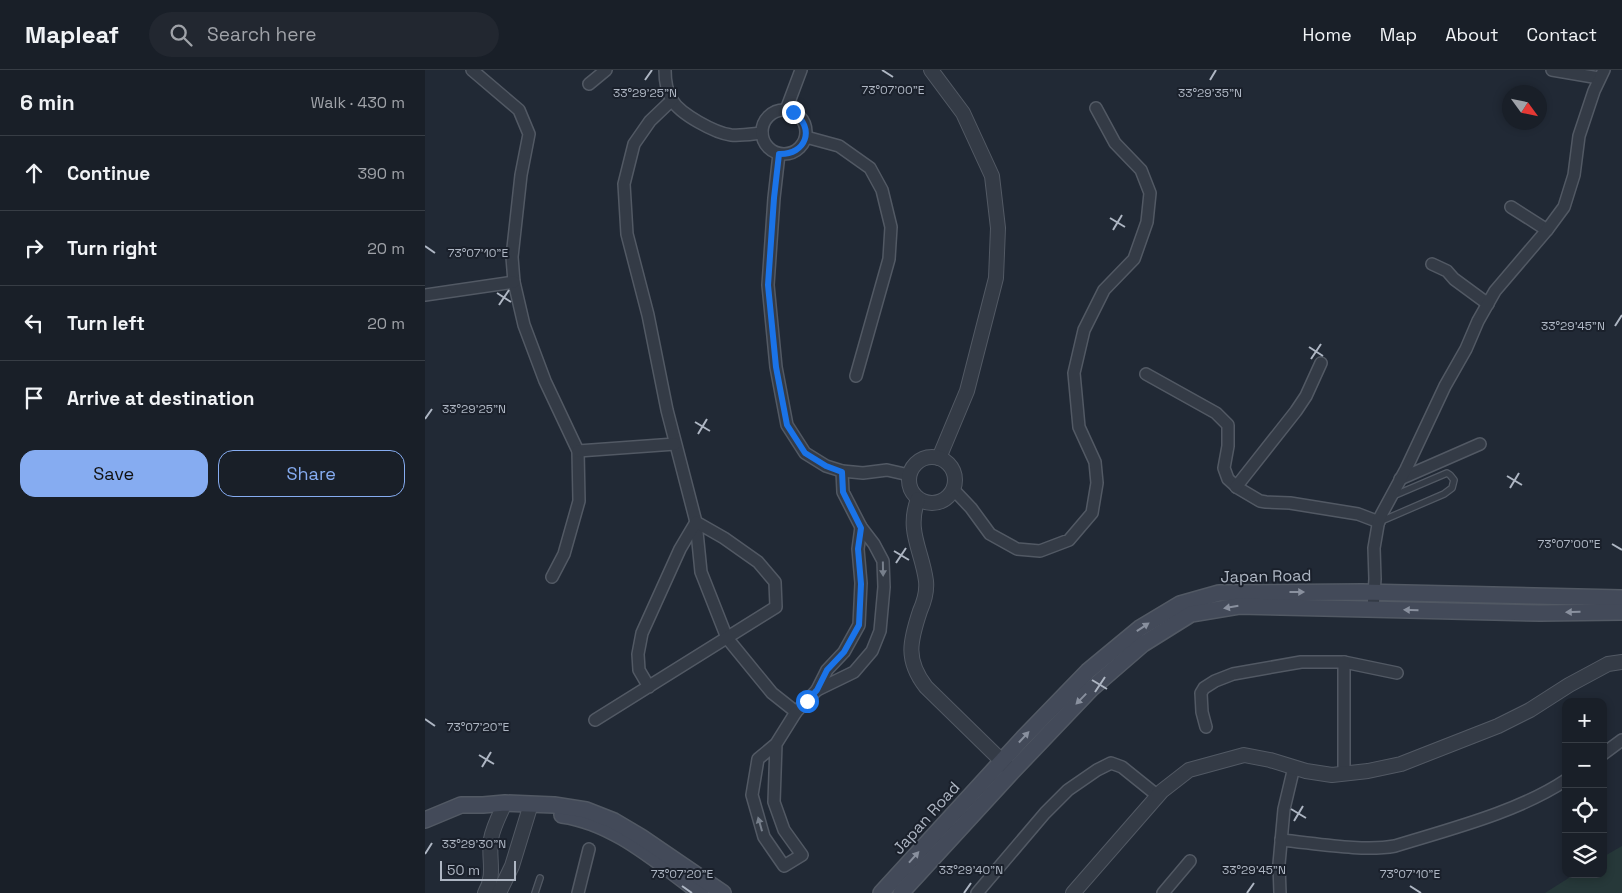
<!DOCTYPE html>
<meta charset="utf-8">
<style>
:root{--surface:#191f28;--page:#222730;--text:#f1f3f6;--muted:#9fa2a8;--line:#373d45;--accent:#86acf1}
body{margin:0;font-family:"Space Grotesk",sans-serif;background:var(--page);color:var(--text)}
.controls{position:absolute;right:15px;bottom:15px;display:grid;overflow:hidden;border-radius:10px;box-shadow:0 2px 8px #0003}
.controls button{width:45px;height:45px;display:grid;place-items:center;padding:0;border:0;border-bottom:1px solid var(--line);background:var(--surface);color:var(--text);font:25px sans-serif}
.compass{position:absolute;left:1077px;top:15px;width:45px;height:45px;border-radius:50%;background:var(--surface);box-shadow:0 2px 8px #0003;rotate:123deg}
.scale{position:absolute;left:15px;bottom:12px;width:76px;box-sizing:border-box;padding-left:5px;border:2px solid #aeb6c3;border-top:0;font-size:14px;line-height:18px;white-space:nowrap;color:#aeb6c3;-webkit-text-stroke:4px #1a202b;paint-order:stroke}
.stop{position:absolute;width:15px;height:15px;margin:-11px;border:4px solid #1a73e8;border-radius:50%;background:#fff}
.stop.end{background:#1a73e8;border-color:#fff;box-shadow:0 1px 5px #0008}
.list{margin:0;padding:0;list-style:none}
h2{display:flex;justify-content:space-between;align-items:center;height:65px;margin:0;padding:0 20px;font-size:21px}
h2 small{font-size:16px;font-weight:400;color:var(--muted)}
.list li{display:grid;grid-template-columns:32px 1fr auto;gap:15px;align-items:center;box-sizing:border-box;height:75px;padding:0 20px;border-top:1px solid var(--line)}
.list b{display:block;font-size:19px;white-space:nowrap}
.list em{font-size:16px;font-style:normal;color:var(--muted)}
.actions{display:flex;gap:10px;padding:15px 20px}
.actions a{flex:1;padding:11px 0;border:1px solid var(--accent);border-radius:15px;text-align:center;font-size:18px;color:var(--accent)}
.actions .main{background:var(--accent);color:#111}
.icon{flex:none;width:28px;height:28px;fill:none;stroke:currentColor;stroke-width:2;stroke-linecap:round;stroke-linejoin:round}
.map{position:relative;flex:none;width:1197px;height:823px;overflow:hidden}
header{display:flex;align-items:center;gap:30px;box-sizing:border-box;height:70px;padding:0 25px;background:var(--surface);border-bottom:1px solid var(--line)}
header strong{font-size:24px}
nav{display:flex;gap:28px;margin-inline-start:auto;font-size:18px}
.search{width:350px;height:45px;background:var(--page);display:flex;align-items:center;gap:12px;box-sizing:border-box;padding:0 18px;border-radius:28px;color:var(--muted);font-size:19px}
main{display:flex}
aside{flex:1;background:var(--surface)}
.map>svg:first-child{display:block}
</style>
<header>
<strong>Mapleaf</strong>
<div class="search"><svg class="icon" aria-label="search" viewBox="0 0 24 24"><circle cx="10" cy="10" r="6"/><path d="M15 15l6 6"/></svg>Search here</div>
<nav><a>Home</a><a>Map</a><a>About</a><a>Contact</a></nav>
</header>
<main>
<aside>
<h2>6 min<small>Walk · 430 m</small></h2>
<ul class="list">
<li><svg class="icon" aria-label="ahead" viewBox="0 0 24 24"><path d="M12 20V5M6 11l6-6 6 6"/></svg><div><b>Continue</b></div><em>390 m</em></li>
<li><svg class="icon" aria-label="right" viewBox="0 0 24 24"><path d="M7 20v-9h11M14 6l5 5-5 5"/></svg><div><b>Turn right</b></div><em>20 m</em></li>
<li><svg class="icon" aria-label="left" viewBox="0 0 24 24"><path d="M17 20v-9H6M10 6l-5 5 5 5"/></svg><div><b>Turn left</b></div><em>20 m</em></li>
<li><svg class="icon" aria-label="arrive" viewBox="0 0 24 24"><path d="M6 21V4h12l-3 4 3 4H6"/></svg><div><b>Arrive at destination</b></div></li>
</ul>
<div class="actions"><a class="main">Save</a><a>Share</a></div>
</aside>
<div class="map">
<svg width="1197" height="823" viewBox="0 0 1197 823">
<rect width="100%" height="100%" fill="#212935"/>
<!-- green -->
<polygon fill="#263839" points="1197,776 1197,823 1120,823 1150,804 1178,804 1178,787"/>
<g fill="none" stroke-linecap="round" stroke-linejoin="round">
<!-- service casing -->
<g stroke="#525964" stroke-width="8">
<g id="service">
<polyline points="954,452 1019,424 1027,418 1029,410 1025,405 1022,403 968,426"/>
<polyline points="110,823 115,808"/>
</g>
</g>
<!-- minor casing -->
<g stroke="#525964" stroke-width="14">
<g id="minor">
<polyline points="47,0 94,40 104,64 96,105 87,187 89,212 99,255 120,311 153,381 154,431 139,484 127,507"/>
<path d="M 240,0 C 240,9 242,22 247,30 C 255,44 290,63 306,65 C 316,66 327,64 337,63"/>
<polyline points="1127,0 1174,8"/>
<polyline points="164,14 181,0"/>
<polyline points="247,30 225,51 209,74 199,114 202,164 223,245 242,340 271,452 276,502 302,568 347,623 371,642"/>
<polyline points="361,40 376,0"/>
<circle cx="359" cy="62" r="22"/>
<polyline points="381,67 414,76 445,98 457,120 466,157 464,189 431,306"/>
<polyline points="354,84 349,128 343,215 351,297 362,355 380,383 401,396 417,401 438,403 462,400 484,405"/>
<polyline points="1086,137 1122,160"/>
<polyline points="1007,194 1022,201 1029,209 1063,234"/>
<polyline points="0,225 89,212"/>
<polyline points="721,304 791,343 803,355 803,376 799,398 803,409 813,418 835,431 841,432 865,433 933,444 954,452"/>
<polyline points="153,381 250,374"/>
<polyline points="975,409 1055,374"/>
<polyline points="811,417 871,341 881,326 896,293"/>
<polyline points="528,419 546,438 565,464 592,479 615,481 644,470 667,443 672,413 670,392 654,357 649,303 659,260 679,220 709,189 722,152 725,123 716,100 690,73 671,38"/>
<polyline points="948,539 950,509 949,478 954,449 981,399 1020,316 1041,279 1053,251 1070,221 1122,160 1139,137 1149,105 1154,66 1169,21 1179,0"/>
<polyline points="392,620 402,600 419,582 434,555 436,513 433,479 436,457"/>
<polyline points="170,650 351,537 350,512 333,492 299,468 271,452 255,479 217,563 213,584 214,600 224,617"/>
<polyline points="781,657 777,642 776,623 779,618 790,611 808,604 876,592 919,592 972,603"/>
<polyline points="351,674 349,732 359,760 377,785 359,796 339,767 327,725 333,689 351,674 371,642 392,620 429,602 447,581 455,561 459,517 458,491 449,474 436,457 418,422 417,401"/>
<polyline points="1178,684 1197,670"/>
<polyline points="919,704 919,592"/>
<path d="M 856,770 C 889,773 938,782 970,776 C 1025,759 1093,742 1141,710"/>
<polyline points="153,823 164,779"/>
<polyline points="552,823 620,743 643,720 672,700 686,693 697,697 733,726"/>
<polyline points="738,823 765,791"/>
<polyline points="855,823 854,794 859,739 869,697"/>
</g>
</g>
<!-- tertiary casing -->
<g stroke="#525964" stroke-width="16">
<g id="tertiary">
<polyline points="506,0 538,43 567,106 573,158 571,208 542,321 514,388"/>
<circle cx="507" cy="410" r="23"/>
<path d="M 493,429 C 481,461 497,480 501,511 C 502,520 499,532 495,541 C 485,571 480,590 501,617 L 585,699"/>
<path d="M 60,823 C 71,804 63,789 66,769 C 68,757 75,744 80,733"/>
<polyline points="74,823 87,796 106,734"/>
<polyline points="648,823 737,721 764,700 819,685 845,690 881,701 907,705 943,701 976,694 1073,656 1105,640 1144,615 1183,594 1197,592"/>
</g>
</g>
<!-- secondary casing -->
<g stroke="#525964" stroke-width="18">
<g id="secondary">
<path d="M 137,745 C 190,752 234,793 276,823"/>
<polyline points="0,750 36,735 58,735 80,733 129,735 161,740 189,751 216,767 298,823"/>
<polyline points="456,823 598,668 663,601 715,558 755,534 794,523 937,522 1197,528"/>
<polyline points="476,823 587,702 666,619 718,574 766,544 814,536 1115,543 1197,542"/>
</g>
</g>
<!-- service -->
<use href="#service" stroke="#343b46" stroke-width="5.5"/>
<!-- minor -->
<use href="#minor" stroke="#343b46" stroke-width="11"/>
<!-- tertiary -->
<use href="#tertiary" stroke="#343b46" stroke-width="14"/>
<!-- secondary -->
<use href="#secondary" stroke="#434a59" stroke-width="15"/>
</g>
<!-- one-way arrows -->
<defs><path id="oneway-solid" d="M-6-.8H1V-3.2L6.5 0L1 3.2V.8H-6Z" transform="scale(1.25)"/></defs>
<g fill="#777f8b">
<use href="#oneway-solid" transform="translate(458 499) rotate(89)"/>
<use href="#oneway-solid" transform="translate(335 754) rotate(-106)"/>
</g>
<g fill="#89909e">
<use href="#oneway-solid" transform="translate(872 522)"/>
<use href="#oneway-solid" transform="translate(806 537) rotate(170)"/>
<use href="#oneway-solid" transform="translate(986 540) rotate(-179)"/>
<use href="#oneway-solid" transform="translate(1148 542) rotate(179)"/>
<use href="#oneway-solid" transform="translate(718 557) rotate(-34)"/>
<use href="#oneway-solid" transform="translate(656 629) rotate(134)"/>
<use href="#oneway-solid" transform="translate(599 667) rotate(-47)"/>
<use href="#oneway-solid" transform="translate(489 787) rotate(-48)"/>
</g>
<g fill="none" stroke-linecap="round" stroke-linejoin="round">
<!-- route -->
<path stroke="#1a73e8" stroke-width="6" d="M 368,42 C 391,58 381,85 354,84 L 349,128 L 343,215 L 351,297 L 362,355 L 380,383 L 401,396 L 417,402 L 418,422 L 436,458 L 433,479 L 436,514 L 434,555 L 419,582 L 402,600 L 392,620 L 382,631"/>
</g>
<!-- ticks -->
<path fill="none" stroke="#aeb6c3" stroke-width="2" d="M 457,0 L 468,7M 220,10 L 227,0M 785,10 L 791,0M 685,148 L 700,157M 688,160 L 697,145M 0,176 L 10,183M 72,223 L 86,232M 74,235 L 84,220M 1190,256 L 1197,245M 884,277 L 898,286M 886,289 L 896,274M 0,349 L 7,339M 270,352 L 285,361M 273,364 L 282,349M 1082,406 L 1097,415M 1085,418 L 1094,403M 1187,474 L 1197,480M 469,481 L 484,490M 471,493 L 481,478M 667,610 L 682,619M 670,622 L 680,607M 0,649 L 10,656M 54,685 L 69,694M 57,697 L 66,682M 866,739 L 881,748M 869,751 L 878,736M 0,784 L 7,773M 257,816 L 267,823M 985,816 L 996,823M 539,823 L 546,813M 822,823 L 829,813"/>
<g text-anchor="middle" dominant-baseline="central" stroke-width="4" stroke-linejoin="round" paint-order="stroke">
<!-- street labels -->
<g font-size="16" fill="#aeb6c3" stroke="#1a202b">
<text transform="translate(841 506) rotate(-1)">Japan Road</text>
<text transform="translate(501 748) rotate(-48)">Japan Road</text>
</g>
</g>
<g font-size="12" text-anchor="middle" fill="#aeb6c3" stroke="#1a202b" stroke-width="4" stroke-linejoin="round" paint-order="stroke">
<text x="468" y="24">73°07'00"E</text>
<text x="785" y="27">33°29'35"N</text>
<text x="220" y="27">33°29'25"N</text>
<text x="53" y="187">73°07'10"E</text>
<text x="1148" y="260">33°29'45"N</text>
<text x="49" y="343">33°29'25"N</text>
<text x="1144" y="478">73°07'00"E</text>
<text x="53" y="661">73°07'20"E</text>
<text x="49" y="778">33°29'30"N</text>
<text x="546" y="804">33°29'40"N</text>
<text x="829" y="804">33°29'45"N</text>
<text x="257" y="808">73°07'20"E</text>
<text x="985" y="808">73°07'10"E</text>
</g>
</svg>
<div class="controls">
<button>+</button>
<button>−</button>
<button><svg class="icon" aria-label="locate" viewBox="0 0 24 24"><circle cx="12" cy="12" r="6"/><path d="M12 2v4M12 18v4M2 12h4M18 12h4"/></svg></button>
<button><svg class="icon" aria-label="layers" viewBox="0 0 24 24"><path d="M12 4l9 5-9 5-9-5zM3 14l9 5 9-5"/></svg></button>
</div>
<svg class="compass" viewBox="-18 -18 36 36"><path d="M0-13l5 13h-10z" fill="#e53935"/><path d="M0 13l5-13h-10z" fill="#9fa2a8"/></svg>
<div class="scale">50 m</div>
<div class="stop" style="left:382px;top:631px"></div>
<div class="stop end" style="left:368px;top:42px"></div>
</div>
</main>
